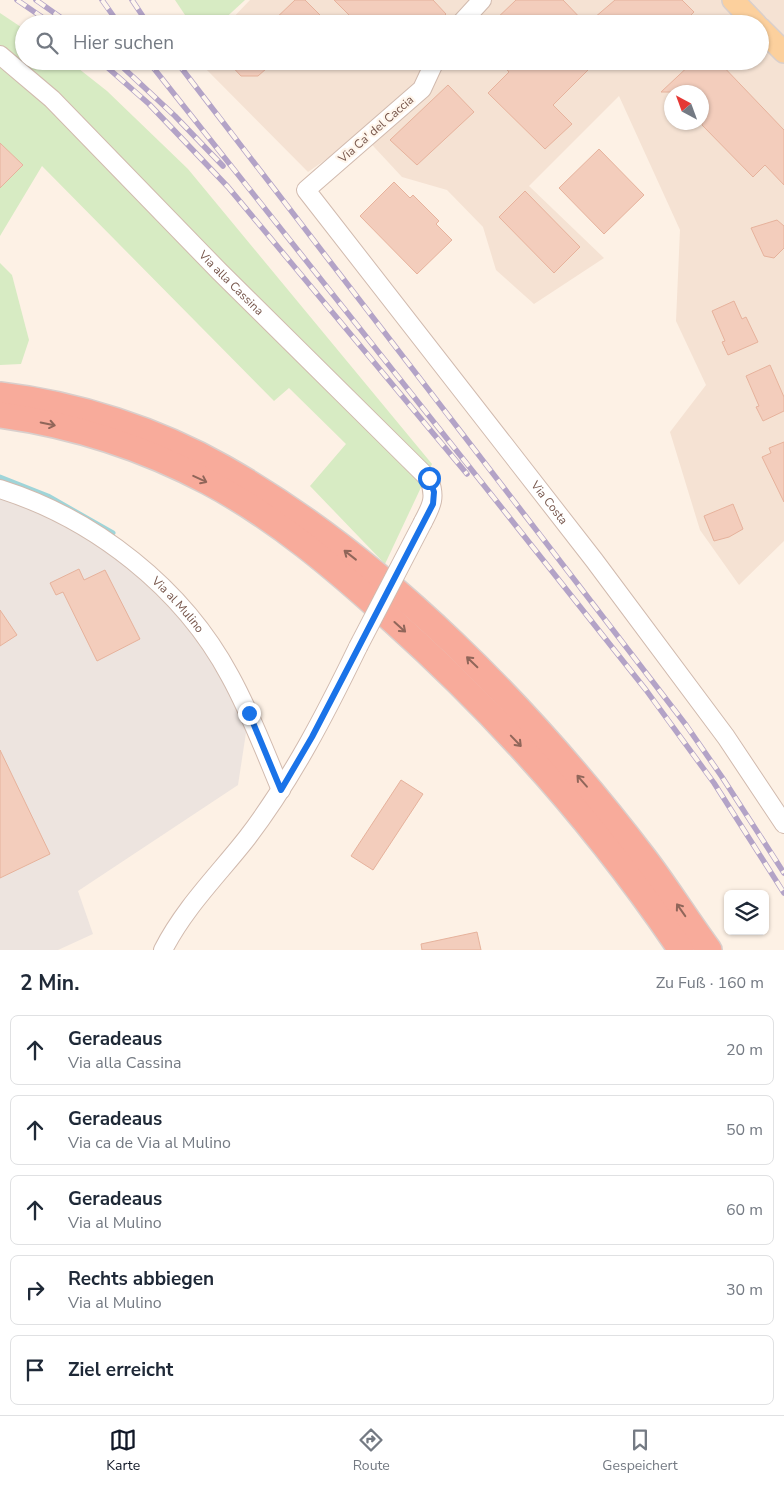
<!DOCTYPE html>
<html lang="de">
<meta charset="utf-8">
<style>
:root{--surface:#fff;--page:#f6f6f7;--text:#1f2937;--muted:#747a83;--line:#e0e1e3;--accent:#111827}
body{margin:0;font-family:"Nunito Sans",sans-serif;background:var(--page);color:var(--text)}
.controls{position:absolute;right:15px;bottom:15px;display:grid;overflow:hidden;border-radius:8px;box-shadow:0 1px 4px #0004}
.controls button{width:45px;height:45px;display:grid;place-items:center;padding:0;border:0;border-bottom:1px solid var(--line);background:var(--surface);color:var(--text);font:25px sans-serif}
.compass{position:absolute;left:664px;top:85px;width:45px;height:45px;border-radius:50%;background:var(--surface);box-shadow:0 1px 4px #0004;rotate:319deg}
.stop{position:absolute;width:15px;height:15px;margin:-11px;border:4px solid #1a73e8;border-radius:50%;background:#fff}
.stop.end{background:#1a73e8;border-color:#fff;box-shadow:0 1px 5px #0008}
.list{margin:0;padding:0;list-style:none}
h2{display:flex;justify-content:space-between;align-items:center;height:65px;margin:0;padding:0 20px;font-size:21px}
h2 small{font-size:16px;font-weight:400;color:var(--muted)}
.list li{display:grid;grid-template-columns:32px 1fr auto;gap:15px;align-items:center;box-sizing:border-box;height:70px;margin:0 10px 10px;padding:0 10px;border:1px solid var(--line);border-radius:8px}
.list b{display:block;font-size:19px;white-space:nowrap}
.list p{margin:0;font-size:16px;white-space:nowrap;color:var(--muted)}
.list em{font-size:16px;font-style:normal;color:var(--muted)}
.icon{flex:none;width:28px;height:28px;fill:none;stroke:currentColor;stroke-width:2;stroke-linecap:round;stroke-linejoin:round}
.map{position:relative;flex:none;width:784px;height:950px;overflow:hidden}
.search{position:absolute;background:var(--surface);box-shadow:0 1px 4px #0004;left:15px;right:15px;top:15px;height:55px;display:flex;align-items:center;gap:12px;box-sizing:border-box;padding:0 18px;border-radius:28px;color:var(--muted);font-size:19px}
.sheet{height:465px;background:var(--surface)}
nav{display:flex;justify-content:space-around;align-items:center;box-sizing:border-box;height:70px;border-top:1px solid var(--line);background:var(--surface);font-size:14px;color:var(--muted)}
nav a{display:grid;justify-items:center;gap:2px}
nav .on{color:var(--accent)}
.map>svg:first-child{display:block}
</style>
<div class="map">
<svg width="784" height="950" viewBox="0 0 784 950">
<rect width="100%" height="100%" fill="#fdf1e5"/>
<!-- residential -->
<path fill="#f5e2d3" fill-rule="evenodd" d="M 250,0 L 784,0 L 784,541 L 739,585 L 700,530 L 670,432 L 706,385 L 676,321 L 680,230 L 619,96 L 529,186 L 604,258 L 534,304 L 496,270 L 483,227 L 447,190 L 402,177 L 362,134 L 308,172 L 198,61 L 760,61 L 760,24 L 227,24 ZM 672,92 L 702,92 L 702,122 L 672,122 Z"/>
<!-- industrial -->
<polygon fill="#ede4df" points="0,489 50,508 164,588 249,713 238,785 78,891 93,934 58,950 0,950"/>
<!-- green -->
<g fill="#d7ebc3">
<polygon points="175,0 245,0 219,24 191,24"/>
<polygon points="0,13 24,29 24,61 69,61 107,91 188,169 432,464 385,564 310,486 346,444 289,388 274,401 42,166 0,236"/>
<polygon points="0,263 12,275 29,340 21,364 0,365"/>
</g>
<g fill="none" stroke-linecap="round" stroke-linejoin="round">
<!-- stream -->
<polyline stroke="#9fd5d9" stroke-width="5" points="0,477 48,496 113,533"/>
</g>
<!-- building -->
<g fill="#f3cdbc" stroke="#e6b29c">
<polygon points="295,0 305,0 329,24 270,24"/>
<polygon points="334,0 433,0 446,14 436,24 358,24"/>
<polygon points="516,0 563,0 586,24 491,24"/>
<polygon points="615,0 682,0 694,12 690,16 697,24 587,24"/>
<polygon points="227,61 275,61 258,76 241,76"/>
<polygon points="499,61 597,61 553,105 572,124 545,149 488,93 509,72"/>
<polygon points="694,61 718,61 784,130 784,185 765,165 753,177 702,125 702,92 661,92"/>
<polygon points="448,85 474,112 417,165 390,140"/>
<polygon points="0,143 23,165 0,188"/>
<polygon points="599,149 644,195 604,234 559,188"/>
<polygon points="394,182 410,198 413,195 439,221 436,224 452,240 417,274 360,216"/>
<polygon points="525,191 580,247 554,273 499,217"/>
<polygon points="777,220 784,226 784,248 774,258 764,256 751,228"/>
<polygon points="734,301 742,319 746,317 758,342 728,355 722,342 725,341 712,311"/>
<polygon points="770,365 784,397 784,411 763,421 756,407 759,406 746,376"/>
<polygon points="784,442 784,502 762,457 771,453 769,448"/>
<polygon points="733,504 743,529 729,537 714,541 704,516"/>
<polygon points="79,569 84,580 105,570 140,639 97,661 63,592 56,595 50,583"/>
<polygon points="0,610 17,635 0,646"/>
<polygon points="0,750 50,854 0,878"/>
<polygon points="401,780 423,794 373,870 351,856"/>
<polygon points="477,932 481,950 422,950 421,944"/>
</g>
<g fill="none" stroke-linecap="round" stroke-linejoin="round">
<!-- minor casing -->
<g stroke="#d1baae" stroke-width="20">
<g id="minor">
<polyline points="460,24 482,0"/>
<path id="s1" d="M 0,55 L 52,99 L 219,271 L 429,479 C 436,497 432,505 423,522"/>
<path id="s2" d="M 435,61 L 422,89 L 306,190 L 594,560 L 726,737 L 784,824"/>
<path id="s3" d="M 0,489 C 95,519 183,588 230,676 C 250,712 265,752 281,790"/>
<path d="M 163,950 C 185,907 218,875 247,838 C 292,779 326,713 358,647"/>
</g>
</g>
<!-- major casing -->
<g stroke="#d9cfcc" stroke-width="24">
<g id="major">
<polyline points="733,0 756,24"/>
<polyline points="760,28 784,52"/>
</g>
</g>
<!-- highway casing -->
<g stroke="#d9cfcc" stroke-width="28">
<g id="highway">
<path d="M 0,395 C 77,404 157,430 224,468 C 386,560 532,711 645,859 C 667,888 687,920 709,950"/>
<path d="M 0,415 C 72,425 144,448 208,482 C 276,518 336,569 393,621 C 502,719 599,828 681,950"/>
</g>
</g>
<!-- minor -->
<use href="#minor" stroke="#fff" stroke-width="18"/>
<!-- major -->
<use href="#major" stroke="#fcd09d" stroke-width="21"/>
<!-- highway -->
<use href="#highway" stroke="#f8ab9b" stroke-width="25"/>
<!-- rail casing -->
<g stroke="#b3a3c7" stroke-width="5.5">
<g id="rail">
<polyline points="17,0 52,24"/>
<polyline points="36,0 70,24"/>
<polyline points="102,0 119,24"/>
<polyline points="132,0 148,24"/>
<polyline points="100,61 149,104 228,187 467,474"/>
<polyline points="116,61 175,116 223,166"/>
<polyline points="148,61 646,690 714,783 784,893"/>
<polyline points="176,61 686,725 722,777 784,873"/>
</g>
</g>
<!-- rail -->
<use href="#rail" stroke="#fff6ec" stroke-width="4" stroke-dasharray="11" stroke-linecap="butt"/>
<!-- minor-bridge casing -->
<g stroke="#d1baae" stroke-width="20" stroke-linecap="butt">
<polyline id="minor-bridge" points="358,647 423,522"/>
</g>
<!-- minor-bridge -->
<use href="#minor-bridge" stroke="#fff" stroke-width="18"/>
</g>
<!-- one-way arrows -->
<defs><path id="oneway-shaft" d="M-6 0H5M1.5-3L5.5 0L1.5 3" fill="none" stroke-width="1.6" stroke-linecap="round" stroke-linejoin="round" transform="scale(1.25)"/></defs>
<g stroke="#90665a">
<use href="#oneway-shaft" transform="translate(48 424) rotate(12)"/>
<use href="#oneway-shaft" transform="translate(200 479) rotate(25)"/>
<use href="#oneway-shaft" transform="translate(350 555) rotate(-142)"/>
<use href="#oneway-shaft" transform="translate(400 627) rotate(42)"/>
<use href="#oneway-shaft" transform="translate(472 662) rotate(-136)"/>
<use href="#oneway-shaft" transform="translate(516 741) rotate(46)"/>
<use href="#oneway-shaft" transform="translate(582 781) rotate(-131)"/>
<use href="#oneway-shaft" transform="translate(681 910) rotate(-125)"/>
</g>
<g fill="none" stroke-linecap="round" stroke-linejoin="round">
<!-- route -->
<polyline stroke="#1a73e8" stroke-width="6" points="249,713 281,790 312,737 433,504 434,492 429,478"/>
</g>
<g text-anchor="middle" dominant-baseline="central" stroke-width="4.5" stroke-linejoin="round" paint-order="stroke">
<!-- street labels -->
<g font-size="12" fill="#76554a" stroke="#fff6ec">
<text transform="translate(376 129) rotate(-41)">Via Ca' del Caccia</text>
<text stroke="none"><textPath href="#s1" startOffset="325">Via alla Cassina</textPath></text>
<text stroke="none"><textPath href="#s2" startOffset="581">Via Costa</textPath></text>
<text stroke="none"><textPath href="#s3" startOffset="215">Via al Mulino</textPath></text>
</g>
</g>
</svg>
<div class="controls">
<button><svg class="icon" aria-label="layers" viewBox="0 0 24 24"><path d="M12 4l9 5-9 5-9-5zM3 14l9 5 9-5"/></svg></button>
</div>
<svg class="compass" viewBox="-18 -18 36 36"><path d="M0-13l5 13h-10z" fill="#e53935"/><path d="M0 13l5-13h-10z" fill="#747a83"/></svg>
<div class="stop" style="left:429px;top:478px"></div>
<div class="stop end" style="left:249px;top:713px"></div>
<div class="search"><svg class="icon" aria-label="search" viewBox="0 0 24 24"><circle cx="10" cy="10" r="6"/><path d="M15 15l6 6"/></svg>Hier suchen</div>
</div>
<section class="sheet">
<h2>2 Min.<small>Zu Fuß · 160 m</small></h2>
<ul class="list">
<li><svg class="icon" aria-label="ahead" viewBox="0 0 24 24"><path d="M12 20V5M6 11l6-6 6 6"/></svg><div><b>Geradeaus</b><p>Via alla Cassina</p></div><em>20 m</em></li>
<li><svg class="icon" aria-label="ahead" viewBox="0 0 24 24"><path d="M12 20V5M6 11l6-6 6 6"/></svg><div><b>Geradeaus</b><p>Via ca de Via al Mulino</p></div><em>50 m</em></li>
<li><svg class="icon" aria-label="ahead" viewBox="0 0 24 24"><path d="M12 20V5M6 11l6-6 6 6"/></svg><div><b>Geradeaus</b><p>Via al Mulino</p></div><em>60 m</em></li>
<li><svg class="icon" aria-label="right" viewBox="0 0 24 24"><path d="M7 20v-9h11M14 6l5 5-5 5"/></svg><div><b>Rechts abbiegen</b><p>Via al Mulino</p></div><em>30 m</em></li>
<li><svg class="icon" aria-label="arrive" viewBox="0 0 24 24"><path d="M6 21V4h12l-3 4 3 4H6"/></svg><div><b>Ziel erreicht</b></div></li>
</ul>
</section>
<nav>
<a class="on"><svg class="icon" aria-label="map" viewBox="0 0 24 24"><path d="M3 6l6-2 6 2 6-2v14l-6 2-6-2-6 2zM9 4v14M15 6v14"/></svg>Karte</a>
<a><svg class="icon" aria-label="directions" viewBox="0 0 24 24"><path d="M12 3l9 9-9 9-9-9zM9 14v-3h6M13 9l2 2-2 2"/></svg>Route</a>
<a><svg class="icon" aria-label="saved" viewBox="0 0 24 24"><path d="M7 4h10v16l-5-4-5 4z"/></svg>Gespeichert</a>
</nav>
